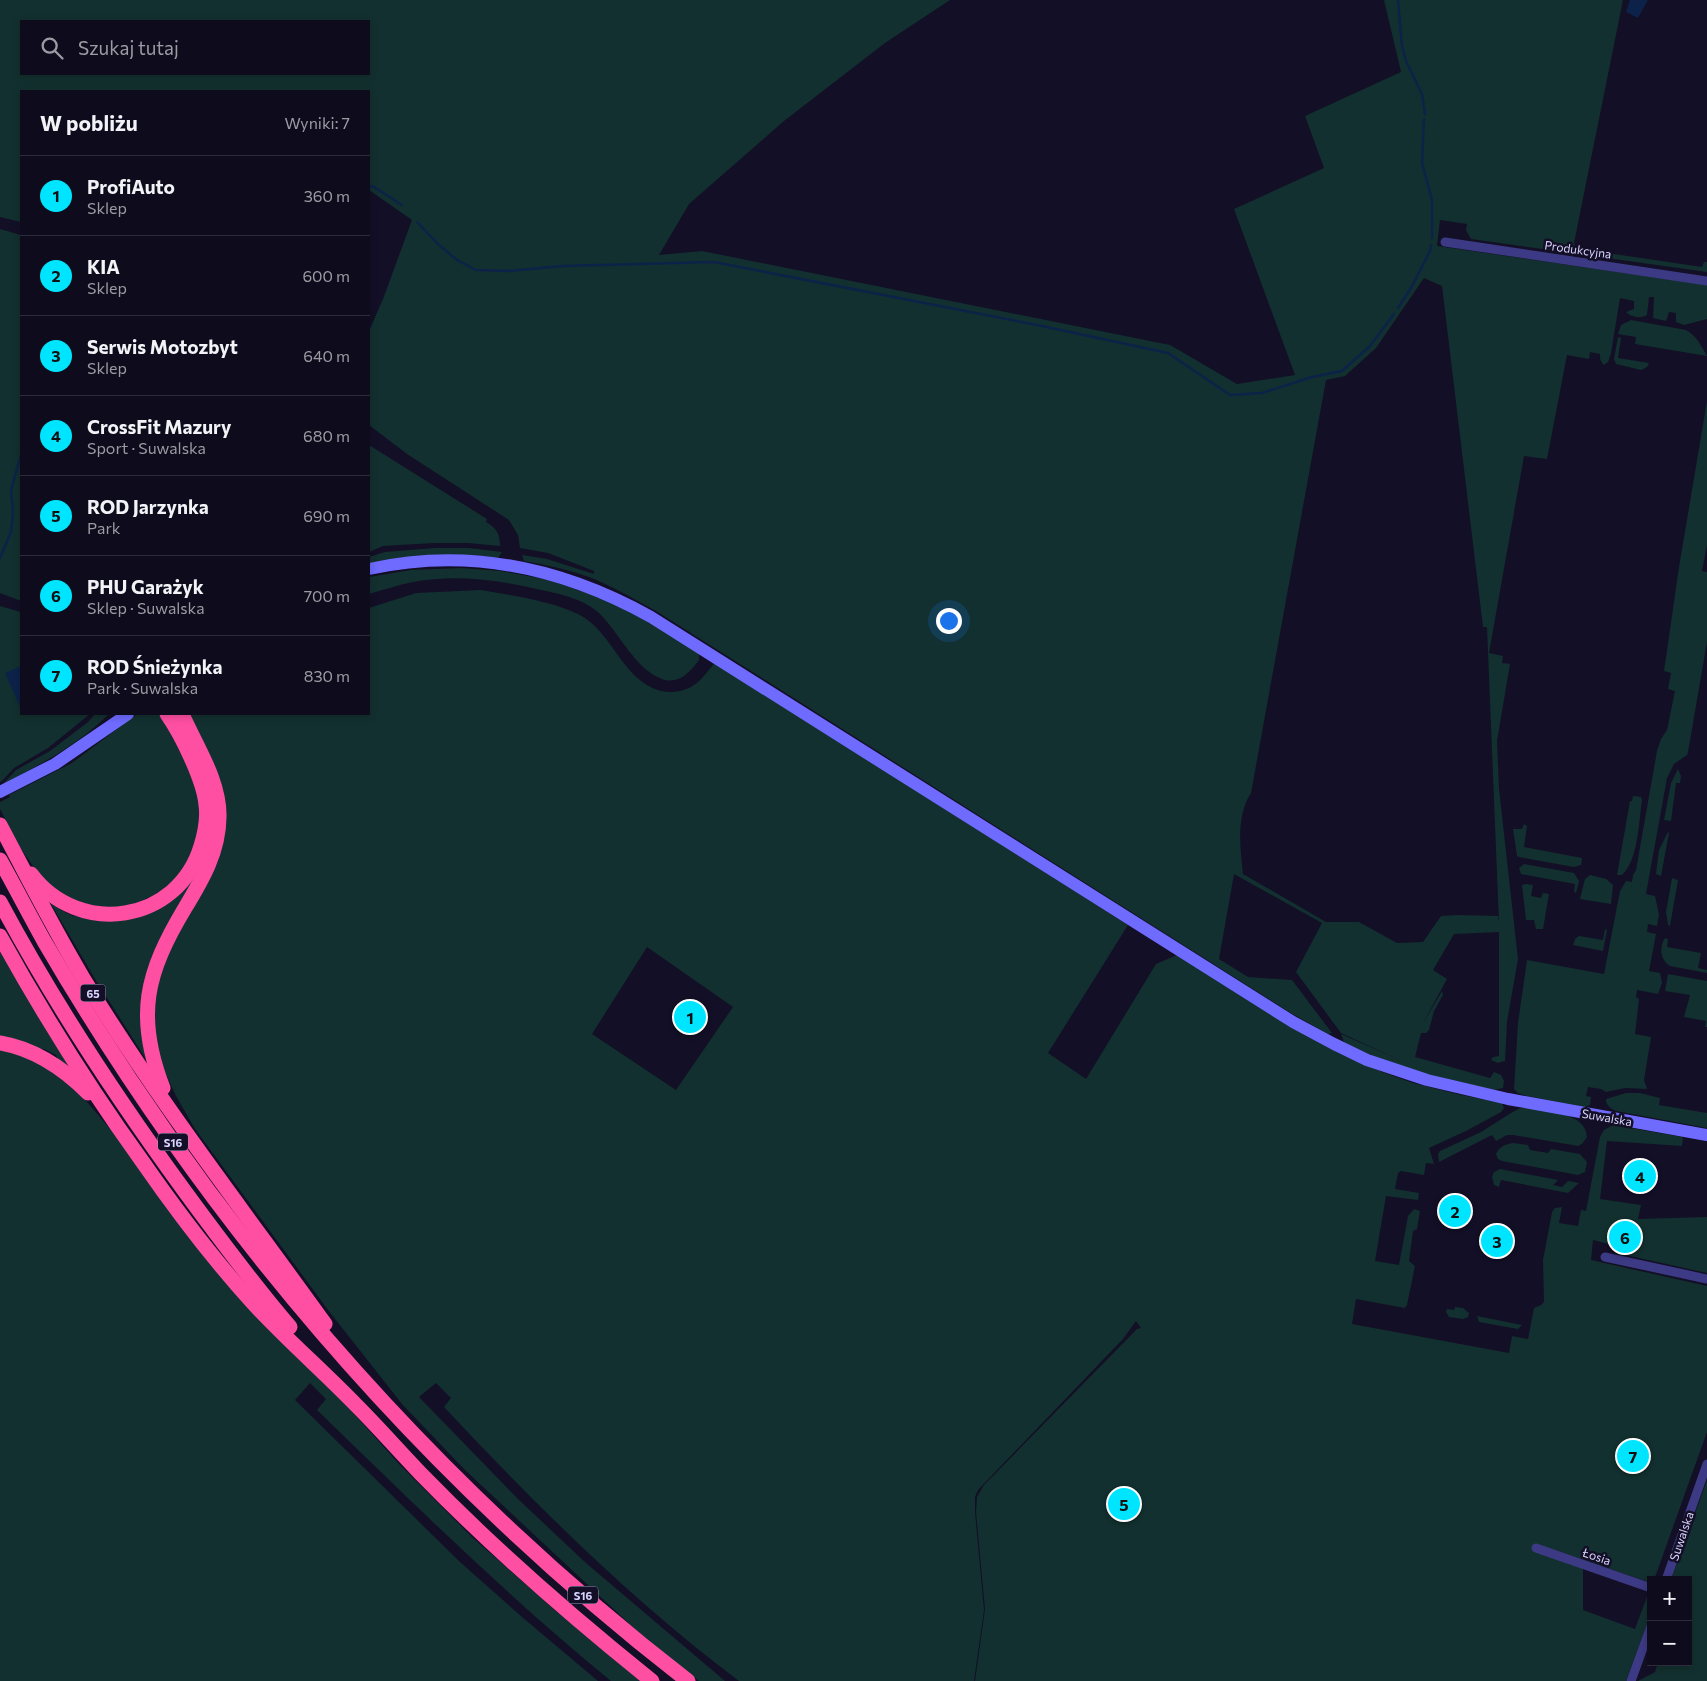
<!DOCTYPE html>
<html lang="pl">
<meta charset="utf-8">
<style>
:root{--surface:#0e0b1c;--page:#171425;--text:#f1f3f6;--muted:#9b9ba3;--line:#2e2b3b;--accent:#00e5ff}
body{margin:0;font-family:Commissioner,sans-serif;background:var(--page);color:var(--text)}
.controls{position:absolute;right:15px;bottom:15px;display:grid;overflow:hidden;border-radius:0px;box-shadow:0 2px 8px #0003}
.controls button{width:45px;height:45px;display:grid;place-items:center;padding:0;border:0;border-bottom:1px solid var(--line);background:var(--surface);color:var(--text);font:25px sans-serif}
.you{position:absolute;left:948px;top:620px;width:18px;height:18px;margin:-12px;border:4px solid #fff;border-radius:50%;background:#1a73e8;box-shadow:0 0 0 8px #1a73e833}
.badge{display:grid;place-items:center;width:32px;height:32px;border-radius:50%;background:var(--accent);color:#111;font-size:16px;font-weight:700}
.pin{position:absolute;translate:-50% -50%;border:2px solid #fff;box-shadow:0 1px 5px #0006}
.list{margin:0;padding:0;list-style:none}
h2{display:flex;justify-content:space-between;align-items:center;height:65px;margin:0;padding:0 20px;font-size:21px}
h2 small{font-size:16px;font-weight:400;color:var(--muted)}
.list li{display:grid;grid-template-columns:32px 1fr auto;gap:15px;align-items:center;box-sizing:border-box;height:80px;padding:0 20px;border-top:1px solid var(--line)}
.list b{display:block;font-size:19px;white-space:nowrap}
.list p{margin:0;font-size:16px;white-space:nowrap;color:var(--muted)}
.list em{font-size:16px;font-style:normal;color:var(--muted)}
.icon{flex:none;width:28px;height:28px;fill:none;stroke:currentColor;stroke-width:2;stroke-linecap:round;stroke-linejoin:round}
.map{position:relative;flex:none;width:1707px;height:1681px;overflow:hidden}
.search{position:absolute;background:var(--surface);box-shadow:0 2px 8px #0003;left:20px;top:20px;width:350px;height:55px;display:flex;align-items:center;gap:12px;box-sizing:border-box;padding:0 18px;border-radius:0px;color:var(--muted);font-size:19px}
.panel{position:absolute;background:var(--surface);box-shadow:0 2px 8px #0003;left:20px;top:90px;width:350px;height:625px;border-radius:0px}
.map>svg:first-child{display:block}
</style>
<div class="map">
<svg width="1707" height="1681" viewBox="0 0 1707 1681">
<rect width="100%" height="100%" fill="#130f26"/>
<!-- green -->
<g fill="#12302f" fill-rule="evenodd">
<path d="M 0,0 L 950,0 L 885,43 L 784,121 L 689,204 L 659,255 L 702,251 L 1170,345 L 1237,384 L 1295,375 L 1234,209 L 1324,168 L 1305,116 L 1401,72 L 1384,0 L 1623,0 L 1574,243 L 1576,248 L 1580,249 L 1702,267 L 1704,262 L 1707,262 L 1707,272 L 1471,239 L 1466,230 L 1467,224 L 1440,220 L 1437,246 L 1707,285 L 1707,319 L 1684,325 L 1676,322 L 1676,313 L 1669,312 L 1666,321 L 1653,318 L 1654,297 L 1649,297 L 1647,315 C 1640,319 1631,317 1626,312 L 1634,309 L 1634,301 L 1620,298 L 1611,353 L 1608,362 L 1604,365 C 1600,361 1600,359 1600,354 L 1590,352 L 1589,359 L 1567,355 L 1547,459 L 1524,456 L 1489,653 L 1503,656 L 1502,663 L 1510,664 L 1497,741 L 1499,789 L 1518,959 L 1507,1022 L 1505,1061 L 1498,1063 L 1491,1060 L 1493,1057 L 1499,1056 L 1499,932 L 1454,934 L 1433,970 L 1447,979 L 1422,1025 L 1442,991 L 1443,995 L 1434,1011 L 1429,1030 L 1426,1033 L 1421,1033 L 1415,1057 L 1490,1078 L 1494,1072 L 1501,1075 L 1504,1081 L 1503,1088 L 1494,1090 C 1443,1079 1390,1067 1344,1042 L 1341,1034 L 1402,1061 L 1341,1033 L 1296,972 L 1322,923 L 1234,874 L 1219,959 L 1248,977 L 1292,980 L 1332,1033 L 1328,1034 L 1291,1013 L 656,611 C 634,599 612,586 589,577 C 567,569 546,565 524,561 L 522,555 L 547,559 L 594,574 L 594,571 L 548,553 L 520,548 L 518,535 L 509,520 L 407,454 L 369,425 L 369,331 L 383,299 L 412,220 L 369,190 L 369,91 L 21,91 L 21,222 L 0,217 ZM 21,21 L 369,21 L 369,74 L 21,74 ZM 1424,278 L 1442,286 L 1483,627 L 1487,627 L 1499,923 L 1498,916 L 1457,915 L 1441,916 L 1423,942 L 1397,943 L 1359,922 L 1326,922 L 1243,874 C 1240,847 1236,816 1251,793 L 1326,380 L 1345,376 L 1376,348 Z"/>
<polygon points="0,229 21,235 21,601 0,593"/>
<path d="M 1631,320 L 1686,330 C 1696,335 1702,347 1707,356 L 1635,344 L 1636,337 L 1618,334 L 1621,325 Z"/>
<polygon points="1618,337 1621,338 1618,358 1649,363 1647,367 1641,370 1616,364 1614,359"/>
<polygon points="1707,401 1707,545 1702,571 1707,572 1707,642 1688,752 1687,755 1674,764 1667,778 1646,894 1655,896 1659,915 1657,926 1648,924 1647,932 1656,934 1649,971 1660,973 1662,983 1658,994 1637,990 1636,997 1639,999 1635,1034 1651,1037 1644,1080 1647,1089 1625,1088 1606,1092 1601,1089 1588,1087 1586,1096 1591,1097 1590,1105 1585,1107 1527,1096 1518,1093 1514,1089 1518,1023 1527,960 1604,974 1620,891 1626,881 1632,882 1633,875 1636,870 1657,751 1661,739 1667,730 1675,691 1668,689 1671,673 1664,671 1679,567"/>
<path d="M 369,445 L 487,519 L 486,522 C 496,528 500,533 500,546 L 468,543 L 434,543 L 383,546 L 369,552 Z"/>
<polygon points="435,548 469,548 502,552 498,558 475,555 369,564 369,557 385,552"/>
<path d="M 462,568 L 501,571 L 549,580 L 624,606 L 699,653 L 699,660 C 690,672 679,685 662,679 C 635,669 620,634 600,614 C 584,599 561,594 541,590 C 498,580 457,574 413,582 C 398,585 383,590 369,594 L 369,577 L 411,570 Z"/>
<path d="M 481,590 C 513,596 548,600 578,614 C 613,631 621,680 661,691 C 672,693 684,692 694,685 C 702,680 708,670 715,663 L 1128,925 L 1048,1053 L 1086,1079 L 1156,964 L 1177,955 L 1338,1053 L 1382,1072 L 1413,1083 L 1461,1095 L 1502,1103 L 1504,1108 L 1501,1112 L 1466,1131 L 1429,1148 L 1434,1164 L 1426,1163 L 1424,1175 L 1401,1171 L 1398,1173 L 1395,1189 L 1419,1193 L 1418,1200 L 1386,1196 L 1375,1261 L 1399,1265 L 1408,1216 L 1414,1209 L 1420,1211 L 1417,1229 L 1413,1231 L 1409,1261 L 1415,1266 L 1407,1305 L 1405,1308 L 1356,1299 L 1352,1324 L 1509,1353 L 1512,1336 L 1528,1339 L 1534,1308 L 1541,1305 L 1544,1302 L 1543,1260 L 1552,1212 L 1555,1208 L 1562,1207 L 1559,1223 L 1578,1226 L 1581,1210 L 1586,1211 L 1600,1137 L 1604,1130 L 1613,1125 L 1682,1137 L 1683,1139 L 1682,1146 L 1607,1141 L 1600,1199 L 1641,1205 L 1638,1219 L 1707,1217 L 1707,1273 L 1630,1256 L 1636,1229 L 1616,1223 L 1609,1244 L 1593,1240 L 1591,1260 L 1707,1286 L 1707,1432 L 1654,1580 L 1651,1580 L 1651,1583 L 1555,1550 L 1553,1552 L 1583,1567 L 1583,1610 L 1635,1629 L 1649,1591 L 1651,1592 L 1651,1613 L 1626,1681 L 975,1681 L 985,1609 L 976,1512 L 977,1497 L 984,1485 L 1137,1329 L 1141,1328 L 1136,1321 L 1123,1339 L 978,1490 L 975,1497 L 975,1512 L 984,1610 L 974,1681 L 739,1681 C 631,1600 536,1505 444,1407 L 451,1398 L 436,1383 L 419,1397 L 517,1498 L 586,1563 L 725,1681 L 699,1681 L 636,1630 L 465,1470 L 402,1404 L 328,1310 L 195,1129 L 176,1096 L 164,1070 L 156,1044 L 154,1016 L 155,991 L 161,966 L 219,857 L 188,714 L 369,714 L 369,608 L 416,593 ZM 647,947 L 733,1007 L 676,1090 L 592,1034 Z"/>
<polygon points="0,606 21,612 21,714 90,714 48,748 14,768 1,782 0,781"/>
<path d="M 95,714 L 109,714 C 76,746 43,763 3,784 L 16,770 L 50,751 L 88,722 Z"/>
<polygon points="137,714 157,714 162,717 194,779 201,805 196,850 170,887 127,908 83,905 62,895 40,876 19,846 0,809 0,802 10,797 9,795 72,763"/>
<polygon points="1678,769 1681,776 1680,783 1676,783 1671,821 1664,820 1671,783"/>
<path d="M 1633,796 L 1641,797 L 1642,800 C 1639,821 1638,861 1622,875 L 1617,875 L 1630,801 L 1632,801 Z"/>
<polygon points="1524,824 1527,826 1524,847 1582,858 1581,865 1574,867 1519,857 1517,856 1513,829 1522,829"/>
<polygon points="1668,832 1669,833 1661,876 1656,874 1659,850"/>
<polygon points="211,847 154,954 151,1067 95,979 47,897 55,902 61,910 73,916 133,918"/>
<polygon points="1524,864 1574,873 1579,881 1576,893 1574,892 1575,884 1521,874 1519,868"/>
<polygon points="1590,875 1606,879 1613,885 1611,904 1580,899 1585,879"/>
<polygon points="1672,878 1678,880 1670,926 1668,925 1666,912"/>
<polygon points="1526,884 1533,885 1531,896 1541,898 1543,893 1549,894 1543,929 1536,929 1534,920 1526,920 1522,885"/>
<polygon points="1605,929 1607,930 1603,951 1573,945 1575,939 1579,936 1603,940"/>
<path d="M 1665,938 L 1668,939 L 1667,947 L 1701,953 L 1698,968 L 1707,970 L 1707,973 L 1670,966 C 1660,960 1659,947 1665,938 Z"/>
<polygon points="0,952 75,1075 61,1064 56,1055 44,1049 36,1049 0,1037"/>
<polygon points="1668,974 1707,981 1707,1027 1705,1027 1706,1021 1684,1017 1690,995 1665,991"/>
<path d="M 0,1048 L 44,1065 L 82,1096 L 330,1387 L 400,1465 L 473,1538 L 557,1612 L 640,1681 L 611,1681 C 507,1596 413,1503 317,1410 L 326,1399 L 310,1383 L 295,1400 L 460,1562 L 522,1617 L 598,1681 L 0,1681 Z"/>
<path d="M 1626,1093 L 1640,1093 L 1660,1098 L 1659,1105 L 1707,1113 L 1707,1128 L 1616,1111 C 1612,1109 1605,1105 1606,1099 Z"/>
<path d="M 1520,1108 L 1527,1108 C 1547,1112 1586,1112 1587,1137 L 1582,1144 L 1578,1146 L 1513,1135 L 1507,1135 L 1496,1141 L 1492,1135 L 1439,1162 L 1438,1154 L 1440,1151 L 1481,1132 L 1511,1113 Z"/>
<path d="M 1513,1143 L 1528,1145 L 1530,1150 L 1548,1153 L 1551,1149 L 1580,1154 L 1587,1162 L 1585,1172 L 1578,1175 L 1502,1161 L 1498,1159 L 1496,1154 C 1499,1147 1505,1144 1513,1143 Z"/>
<polygon points="1500,1169 1558,1180 1553,1185 1562,1187 1568,1181 1579,1183 1568,1193 1501,1180 1499,1187 1494,1185 1492,1177 1494,1172"/>
<polygon points="1455,1307 1463,1308 1469,1313 1468,1317 1463,1319 1449,1317 1446,1312 1447,1309 1454,1310"/>
<polygon points="1477,1316 1522,1325 1518,1329 1479,1322"/>
<polygon points="1707,1480 1707,1681 1638,1681 1655,1672 1658,1662 1688,1662 1688,1580 1671,1580"/>
</g>
<!-- water -->
<g fill="#0c2248">
<polygon points="1630,0 1648,0 1638,18 1626,12"/>
<polygon points="21,666 21,709 5,673"/>
</g>
<g fill="none" stroke-linecap="round" stroke-linejoin="round">
<!-- stream -->
<g stroke="#0c2248" stroke-width="2.5">
<polyline points="1398,0 1402,46 1406,61 1422,94 1425,114"/>
<polyline points="1424,119 1422,163 1432,200 1432,238"/>
<polyline points="369,186 374,187 402,205"/>
<polyline points="417,222 438,244 457,260 476,270 509,271 563,266 714,262 1042,326 1168,353 1230,395 1262,393 1312,377 1342,371 1370,346 1394,314"/>
<polyline points="1398,308 1411,288 1430,251 1431,245"/>
<polyline points="0,558 11,532 13,513 11,490 21,455"/>
</g>
<!-- street -->
<g stroke="#3d3a85" stroke-width="9">
<polyline points="1445,242 1707,281"/>
<polyline points="1605,1257 1707,1279"/>
<polyline points="1536,1548 1651,1588"/>
<polyline points="1666,1580 1707,1464"/>
<polyline points="1631,1681 1651,1626"/>
</g>
<!-- secondary -->
<g stroke="#6f6bff" stroke-width="12">
<path d="M 369,569 C 468,547 563,568 651,617 L 1293,1022 L 1334,1044 L 1367,1060 L 1427,1080 L 1508,1099 L 1707,1135"/>
<polyline points="0,792 55,764 128,714"/>
</g>
<!-- highway -->
<g stroke="#ff4fa3" stroke-width="15">
<path d="M 0,825 C 27,876 53,928 83,978 C 156,1098 243,1210 325,1324"/>
<path d="M 0,860 C 15,887 29,914 44,941 C 211,1228 425,1477 688,1681"/>
<path d="M 31,874 C 79,938 178,923 201,846 C 205,833 208,819 206,805 C 204,780 181,734 167,714"/>
<path d="M 0,902 C 54,1003 118,1100 186,1193 C 219,1238 253,1284 290,1327"/>
<path d="M 0,936 C 43,1014 90,1089 142,1161 C 176,1210 212,1258 253,1303 C 285,1338 322,1370 356,1405 C 378,1427 399,1451 421,1474 C 493,1548 572,1617 652,1681"/>
<path d="M 0,1043 C 35,1049 64,1069 88,1093"/>
<path d="M 163,1088 C 135,1016 146,973 185,908 C 202,880 219,851 219,817 C 220,781 196,746 182,714"/>
</g>
</g>
<g text-anchor="middle" dominant-baseline="central" stroke-width="5" stroke-linejoin="round" paint-order="stroke">
<!-- shield labels -->
<g fill="#130f26" stroke="#9e99be" stroke-width="1">
<rect x="80.5" y="984.5" width="25" height="17" rx="4"/>
<rect x="158" y="1133.5" width="30" height="17" rx="4"/>
<rect x="568" y="1586.5" width="30" height="17" rx="4"/>
</g>
<g font-size="11" font-weight="bold" fill="#d9d4ff">
<text x="93" y="993">65</text>
<text x="173" y="1142">S16</text>
<text x="583" y="1595">S16</text>
</g>
<!-- street labels -->
<g font-size="12" fill="#d9d4ff" stroke="#130f26">
<text transform="translate(1578 249) rotate(8)">Produkcyjna</text>
<text transform="translate(1607 1117) rotate(10)">Suwalska</text>
<text transform="translate(1681 1536) rotate(-71)">Suwalska</text>
<text transform="translate(1597 1556) rotate(19)">Łosia</text>
</g>
</g>
</svg>
<div class="controls">
<button>+</button>
<button>−</button>
</div>
<div class="you"></div>
<div class="pin badge" style="left:690px;top:1017px">1</div>
<div class="pin badge" style="left:1455px;top:1211px">2</div>
<div class="pin badge" style="left:1497px;top:1241px">3</div>
<div class="pin badge" style="left:1640px;top:1176px">4</div>
<div class="pin badge" style="left:1124px;top:1504px">5</div>
<div class="pin badge" style="left:1625px;top:1237px">6</div>
<div class="pin badge" style="left:1633px;top:1456px">7</div>
<div class="search"><svg class="icon" aria-label="search" viewBox="0 0 24 24"><circle cx="10" cy="10" r="6"/><path d="M15 15l6 6"/></svg>Szukaj tutaj</div>
<section class="panel">
<h2>W pobliżu<small>Wyniki: 7</small></h2>
<ul class="list">
<li><span class="badge">1</span><div><b>ProfiAuto</b><p>Sklep</p></div><em>360 m</em></li>
<li><span class="badge">2</span><div><b>KIA</b><p>Sklep</p></div><em>600 m</em></li>
<li><span class="badge">3</span><div><b>Serwis Motozbyt</b><p>Sklep</p></div><em>640 m</em></li>
<li><span class="badge">4</span><div><b>CrossFit Mazury</b><p>Sport · Suwalska</p></div><em>680 m</em></li>
<li><span class="badge">5</span><div><b>ROD Jarzynka</b><p>Park</p></div><em>690 m</em></li>
<li><span class="badge">6</span><div><b>PHU Garażyk</b><p>Sklep · Suwalska</p></div><em>700 m</em></li>
<li><span class="badge">7</span><div><b>ROD Śnieżynka</b><p>Park · Suwalska</p></div><em>830 m</em></li>
</ul>
</section>
</div>
